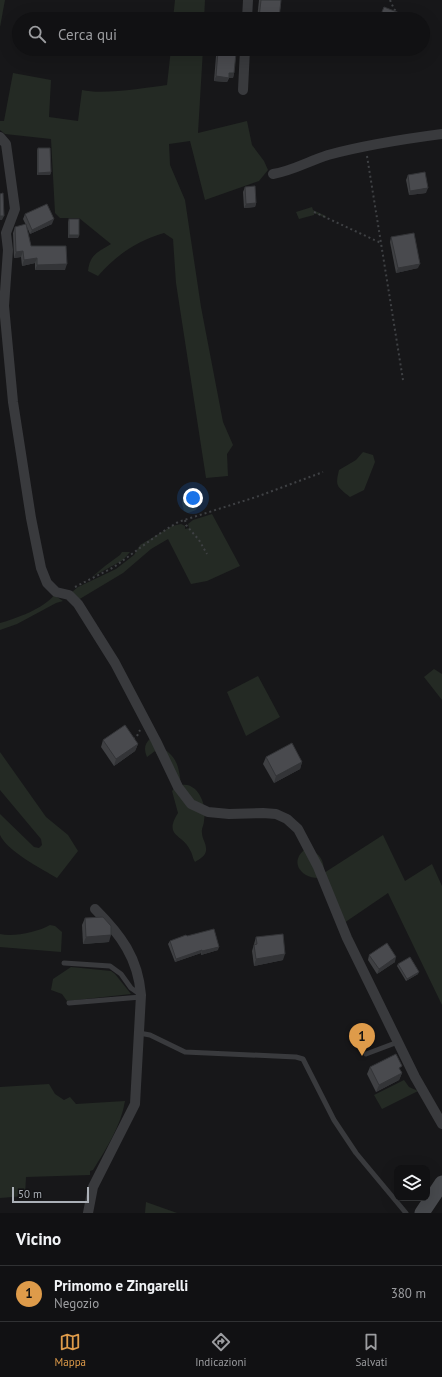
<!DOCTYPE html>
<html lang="it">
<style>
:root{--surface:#111113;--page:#1a1a1c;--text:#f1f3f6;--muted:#9c9da0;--line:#303133;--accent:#de9b4a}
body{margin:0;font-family:"PT Sans",sans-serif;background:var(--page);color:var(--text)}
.controls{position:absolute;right:12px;bottom:12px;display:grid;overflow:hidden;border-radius:8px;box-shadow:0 4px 16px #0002}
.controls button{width:36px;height:36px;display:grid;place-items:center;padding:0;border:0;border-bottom:1px solid var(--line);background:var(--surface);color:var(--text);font:20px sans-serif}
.scale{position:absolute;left:12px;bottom:10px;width:77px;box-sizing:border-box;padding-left:4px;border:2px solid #abb0b7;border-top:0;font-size:11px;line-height:14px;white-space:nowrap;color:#abb0b7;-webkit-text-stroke:3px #121214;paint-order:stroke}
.you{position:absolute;left:193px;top:498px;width:14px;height:14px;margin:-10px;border:3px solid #fff;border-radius:50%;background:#1a73e8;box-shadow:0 0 0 6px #1a73e833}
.badge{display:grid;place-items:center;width:26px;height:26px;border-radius:50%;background:var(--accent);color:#111;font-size:13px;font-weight:700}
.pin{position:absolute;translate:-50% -33px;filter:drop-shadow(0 1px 2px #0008)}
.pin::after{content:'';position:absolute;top:21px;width:14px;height:12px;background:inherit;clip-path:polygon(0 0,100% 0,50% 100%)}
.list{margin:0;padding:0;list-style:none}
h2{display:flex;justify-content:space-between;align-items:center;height:52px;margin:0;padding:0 16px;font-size:17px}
h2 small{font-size:13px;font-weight:400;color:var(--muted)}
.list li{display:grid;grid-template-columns:26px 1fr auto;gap:12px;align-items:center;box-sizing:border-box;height:56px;padding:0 16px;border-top:1px solid var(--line)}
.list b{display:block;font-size:15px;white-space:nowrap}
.list p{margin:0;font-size:13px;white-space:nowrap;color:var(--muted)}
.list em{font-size:13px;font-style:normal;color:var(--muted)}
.icon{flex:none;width:22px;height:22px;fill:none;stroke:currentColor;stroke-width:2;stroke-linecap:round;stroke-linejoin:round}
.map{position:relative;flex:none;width:442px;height:1213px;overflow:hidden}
.search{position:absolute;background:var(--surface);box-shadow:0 4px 16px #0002;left:12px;right:12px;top:12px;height:44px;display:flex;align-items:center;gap:10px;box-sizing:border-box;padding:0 14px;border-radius:22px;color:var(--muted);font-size:15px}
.sheet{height:108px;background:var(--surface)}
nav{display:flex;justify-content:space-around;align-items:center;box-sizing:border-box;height:56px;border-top:1px solid var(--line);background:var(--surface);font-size:11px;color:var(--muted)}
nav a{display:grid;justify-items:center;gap:2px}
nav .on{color:var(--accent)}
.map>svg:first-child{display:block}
</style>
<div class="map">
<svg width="442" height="1213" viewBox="0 0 442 1213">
<rect width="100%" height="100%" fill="#171719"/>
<!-- green -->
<g fill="#242a24">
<polygon points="0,0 5,0 0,27"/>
<polygon points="175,0 205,0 204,19 173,19"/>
<path d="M 171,49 L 203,49 L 198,133 L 247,121 L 252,145 L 264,161 L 268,170 L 259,181 L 205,200 L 190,141 L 169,144 L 170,165 L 185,200 L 201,307 L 223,422 L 233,445 L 227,454 L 228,476 L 206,478 L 176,283 L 173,239 L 164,233 C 137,241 116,255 98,276 L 88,271 C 90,254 98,252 111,244 L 79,218 L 60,218 L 55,213 L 51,139 L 5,134 L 0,130 L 0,121 L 4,121 L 13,73 L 51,80 L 49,117 L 78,121 L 82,90 C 102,95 145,88 167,85 Z"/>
<polygon points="312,207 313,210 326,216 326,218 314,213 314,215 299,219 296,212"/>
<path d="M 363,452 L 373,455 L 375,462 L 364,490 L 350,497 C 337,486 335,487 339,470 L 356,460 Z"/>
<path d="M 190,491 C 201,493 200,502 196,510 L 188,513 L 184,511 L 182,503 L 183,498 Z"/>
<polygon points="212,514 240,566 207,581 191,584 168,539 151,549 123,573 78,600 72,592 78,587 116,569 134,555 140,545 172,526 181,524 185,526 185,529 189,528 188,524 193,520"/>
<polygon points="122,552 130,552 123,560 92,577 105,566 120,555"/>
<path d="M 54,595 L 63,601 L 56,603 L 17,624 L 0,630 L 0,623 C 15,619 45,608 54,595 Z"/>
<polygon points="434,669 442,674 442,700 424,677"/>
<polygon points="258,676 280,717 246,736 227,692"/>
<path d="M 150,739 C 173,755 178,756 181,785 C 187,784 190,785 195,789 C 203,797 206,809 204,821 C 204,825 201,829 202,833 C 202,839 207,844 206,851 C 205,856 200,859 195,862 C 192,857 193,855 190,850 C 183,834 163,837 178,813 L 172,791 L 176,787 L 155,751 L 147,757 C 144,750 144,744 150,739 Z"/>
<path d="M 0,752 L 46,817 L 68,835 L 78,851 L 57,878 C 42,869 7,851 0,835 C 0,830 0,820 0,814 L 34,847 L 39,848 L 42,845 L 41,839 L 0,790 Z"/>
<path d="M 383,835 L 405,881 L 432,864 L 442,886 L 442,1005 L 388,893 L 344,923 L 320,878 C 300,879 288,860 307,848 C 320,854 324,859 324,873 Z"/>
<path d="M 50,925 L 55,926 L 62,932 L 61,952 L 0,947 L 0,934 C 14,937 38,932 50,925 Z"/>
<polygon points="71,967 111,971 115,974 131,994 67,1001 62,994 51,990 53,979"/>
<polygon points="404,1080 409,1087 418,1091 382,1109 374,1095"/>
<path d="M 49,1084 L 55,1094 L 64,1100 L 70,1097 L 76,1104 L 125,1101 C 121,1126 106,1149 93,1170 L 90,1171 L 90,1175 L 26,1177 L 25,1196 L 0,1198 L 0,1087 Z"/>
<polygon points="146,1202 177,1213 145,1213"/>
</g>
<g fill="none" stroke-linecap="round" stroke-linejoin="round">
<!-- path -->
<g stroke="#3f4144" stroke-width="2" stroke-dasharray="2 3" stroke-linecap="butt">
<polyline points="390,0 394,9 399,14"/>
<polyline points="367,156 403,380"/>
<polyline points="314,212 381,243"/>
<polyline points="185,520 186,525 199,540 207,554"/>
<polyline points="75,587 114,567 159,534 178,522 259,496 323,472"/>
<polyline points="133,739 137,736 140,730"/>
</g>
<!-- lane -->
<g stroke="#393a3d" stroke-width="5">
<polyline points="64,963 110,966 121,974 131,988 141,995"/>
<polyline points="69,1003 141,997"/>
<polyline points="139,1033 150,1035 185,1052 296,1057 303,1059 334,1120 356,1153 406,1213"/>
<polyline points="366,1054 398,1042"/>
</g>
<!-- street -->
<g stroke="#393a3d" stroke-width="10">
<polyline points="247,19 248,0"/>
<polyline points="243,90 245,49"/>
<polyline points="0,137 6,144 15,209 6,233 8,250 4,306 13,402 31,518 41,568 47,583 56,592 69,595 78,604 115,663 156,741 178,787 191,804 208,812 229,814 263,813 276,814 287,819 298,829 318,867 347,938 415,1077 442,1124"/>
<path d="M 273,174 C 292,171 309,161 328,155 C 365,145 404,139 442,134"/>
<path d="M 88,1213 L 93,1187 L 135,1104 L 141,995 C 138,958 121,935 95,909"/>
</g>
<!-- secondary -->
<polyline stroke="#47494d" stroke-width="15" points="422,1213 442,1183"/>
</g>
<!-- wall -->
<g fill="#3f4043">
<polygon points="259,0 281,0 279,19 257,19"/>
<polygon points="218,51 234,73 233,78 229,78 227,82 214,81 216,56"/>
<polygon points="38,148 51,172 50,175 37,175 37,150"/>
<polygon points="408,175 426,193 409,195 406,180"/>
<polygon points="245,187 256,203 255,207 244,208 243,192"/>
<polygon points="25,214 52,224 30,234 27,227 31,246 65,270 35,270 35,263 22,266 21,257 14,258 13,233 15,227 26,225 23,219"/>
<polygon points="69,219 79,235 78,238 68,238 68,222"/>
<polygon points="391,237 418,268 396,273 390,242"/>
<polygon points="103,740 138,744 135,751 114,766 101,747"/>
<polygon points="266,757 302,762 300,769 274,783 263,764"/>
<polygon points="85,918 109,942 83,944 82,925"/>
<polygon points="187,936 218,950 201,955 201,953 175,962 168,944 170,941"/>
<polygon points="256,937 283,960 254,966 252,951"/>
<polygon points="369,955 395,962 377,974 368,960"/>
<polygon points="398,964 418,974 406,981 397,966"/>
<polygon points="370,1067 401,1071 402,1073 399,1080 376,1092 367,1074"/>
</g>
<!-- shaded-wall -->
<g fill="#333437">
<polygon points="229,73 234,73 233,78 229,78 227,82 214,81 216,76"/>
<polygon points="51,172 50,175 37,175 38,173"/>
<polygon points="428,188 426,193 409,195 410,191"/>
<polygon points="256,203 255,207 244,208 246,204"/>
<polygon points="0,216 4,216 2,220 0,220"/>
<polygon points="54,219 52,224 30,234 32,230"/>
<polygon points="69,235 79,235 78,238 68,238"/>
<polygon points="23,251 21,257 14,258 16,252"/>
<polygon points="37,258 35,263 22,266 24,260"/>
<polygon points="67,264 65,270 35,270 37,265"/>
<polygon points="420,264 418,268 396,273 398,268"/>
<polygon points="138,744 135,751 114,766 116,759"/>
<polygon points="302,762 300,769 274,783 276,776"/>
<polygon points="111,935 109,942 83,944 86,937"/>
<polygon points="219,947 218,950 201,955 202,951"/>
<polygon points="202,950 201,953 175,962 176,959"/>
<polygon points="285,954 283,960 254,966 256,959"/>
<polygon points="396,957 395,962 377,974 379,969"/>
<polygon points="419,972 418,974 406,981 407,979"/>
<polygon points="402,1073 399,1080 376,1092 379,1085"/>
</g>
<!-- building -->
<g fill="#494a4e" stroke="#333437">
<polygon points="261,0 281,0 279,19 259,18"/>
<polygon points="384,7 415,19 379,19"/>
<polygon points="218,51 236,53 234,73 229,73 229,78 216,76"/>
<polygon points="38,148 50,148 51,172 38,173"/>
<polygon points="425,172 428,188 410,191 408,175"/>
<polygon points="255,186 256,203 246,204 245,187"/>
<polygon points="3,193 4,216 0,216 0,194"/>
<polygon points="47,204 54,219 32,230 25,214"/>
<rect x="69" y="219" width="10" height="16"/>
<polygon points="26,224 31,246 66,246 67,264 37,265 37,258 24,260 23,251 16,252 15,227"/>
<polygon points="414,233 420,264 398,268 391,237"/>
<polygon points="125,725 138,744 116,759 103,740"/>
<polygon points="292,743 302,762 276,776 266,757"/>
<polygon points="103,917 111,926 111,935 86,937 85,918"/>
<polygon points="214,929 219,947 202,951 202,950 176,959 170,941 186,935 187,936"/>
<polygon points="283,934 285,954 256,959 254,945 257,944 256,937"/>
<polygon points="387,943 396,957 379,969 369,955"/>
<polygon points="410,957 419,972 407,979 398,964"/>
<polygon points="396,1054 402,1066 399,1068 402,1073 379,1085 370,1067"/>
</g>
</svg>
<div class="controls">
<button><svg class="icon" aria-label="layers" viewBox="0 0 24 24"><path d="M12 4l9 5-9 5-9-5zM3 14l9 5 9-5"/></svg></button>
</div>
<div class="scale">50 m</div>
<div class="you"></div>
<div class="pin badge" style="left:362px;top:1056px">1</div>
<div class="search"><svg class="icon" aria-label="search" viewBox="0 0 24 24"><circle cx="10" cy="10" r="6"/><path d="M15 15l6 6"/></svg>Cerca qui</div>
</div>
<section class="sheet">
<h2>Vicino<small></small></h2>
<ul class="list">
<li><span class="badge">1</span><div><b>Primomo e Zingarelli</b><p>Negozio</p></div><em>380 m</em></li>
</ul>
</section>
<nav>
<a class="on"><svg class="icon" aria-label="map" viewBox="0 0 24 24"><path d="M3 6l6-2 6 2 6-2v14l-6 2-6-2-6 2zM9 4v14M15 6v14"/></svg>Mappa</a>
<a><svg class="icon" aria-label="directions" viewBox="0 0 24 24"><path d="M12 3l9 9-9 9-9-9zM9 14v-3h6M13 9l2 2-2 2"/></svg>Indicazioni</a>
<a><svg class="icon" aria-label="saved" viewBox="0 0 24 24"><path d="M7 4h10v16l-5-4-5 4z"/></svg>Salvati</a>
</nav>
